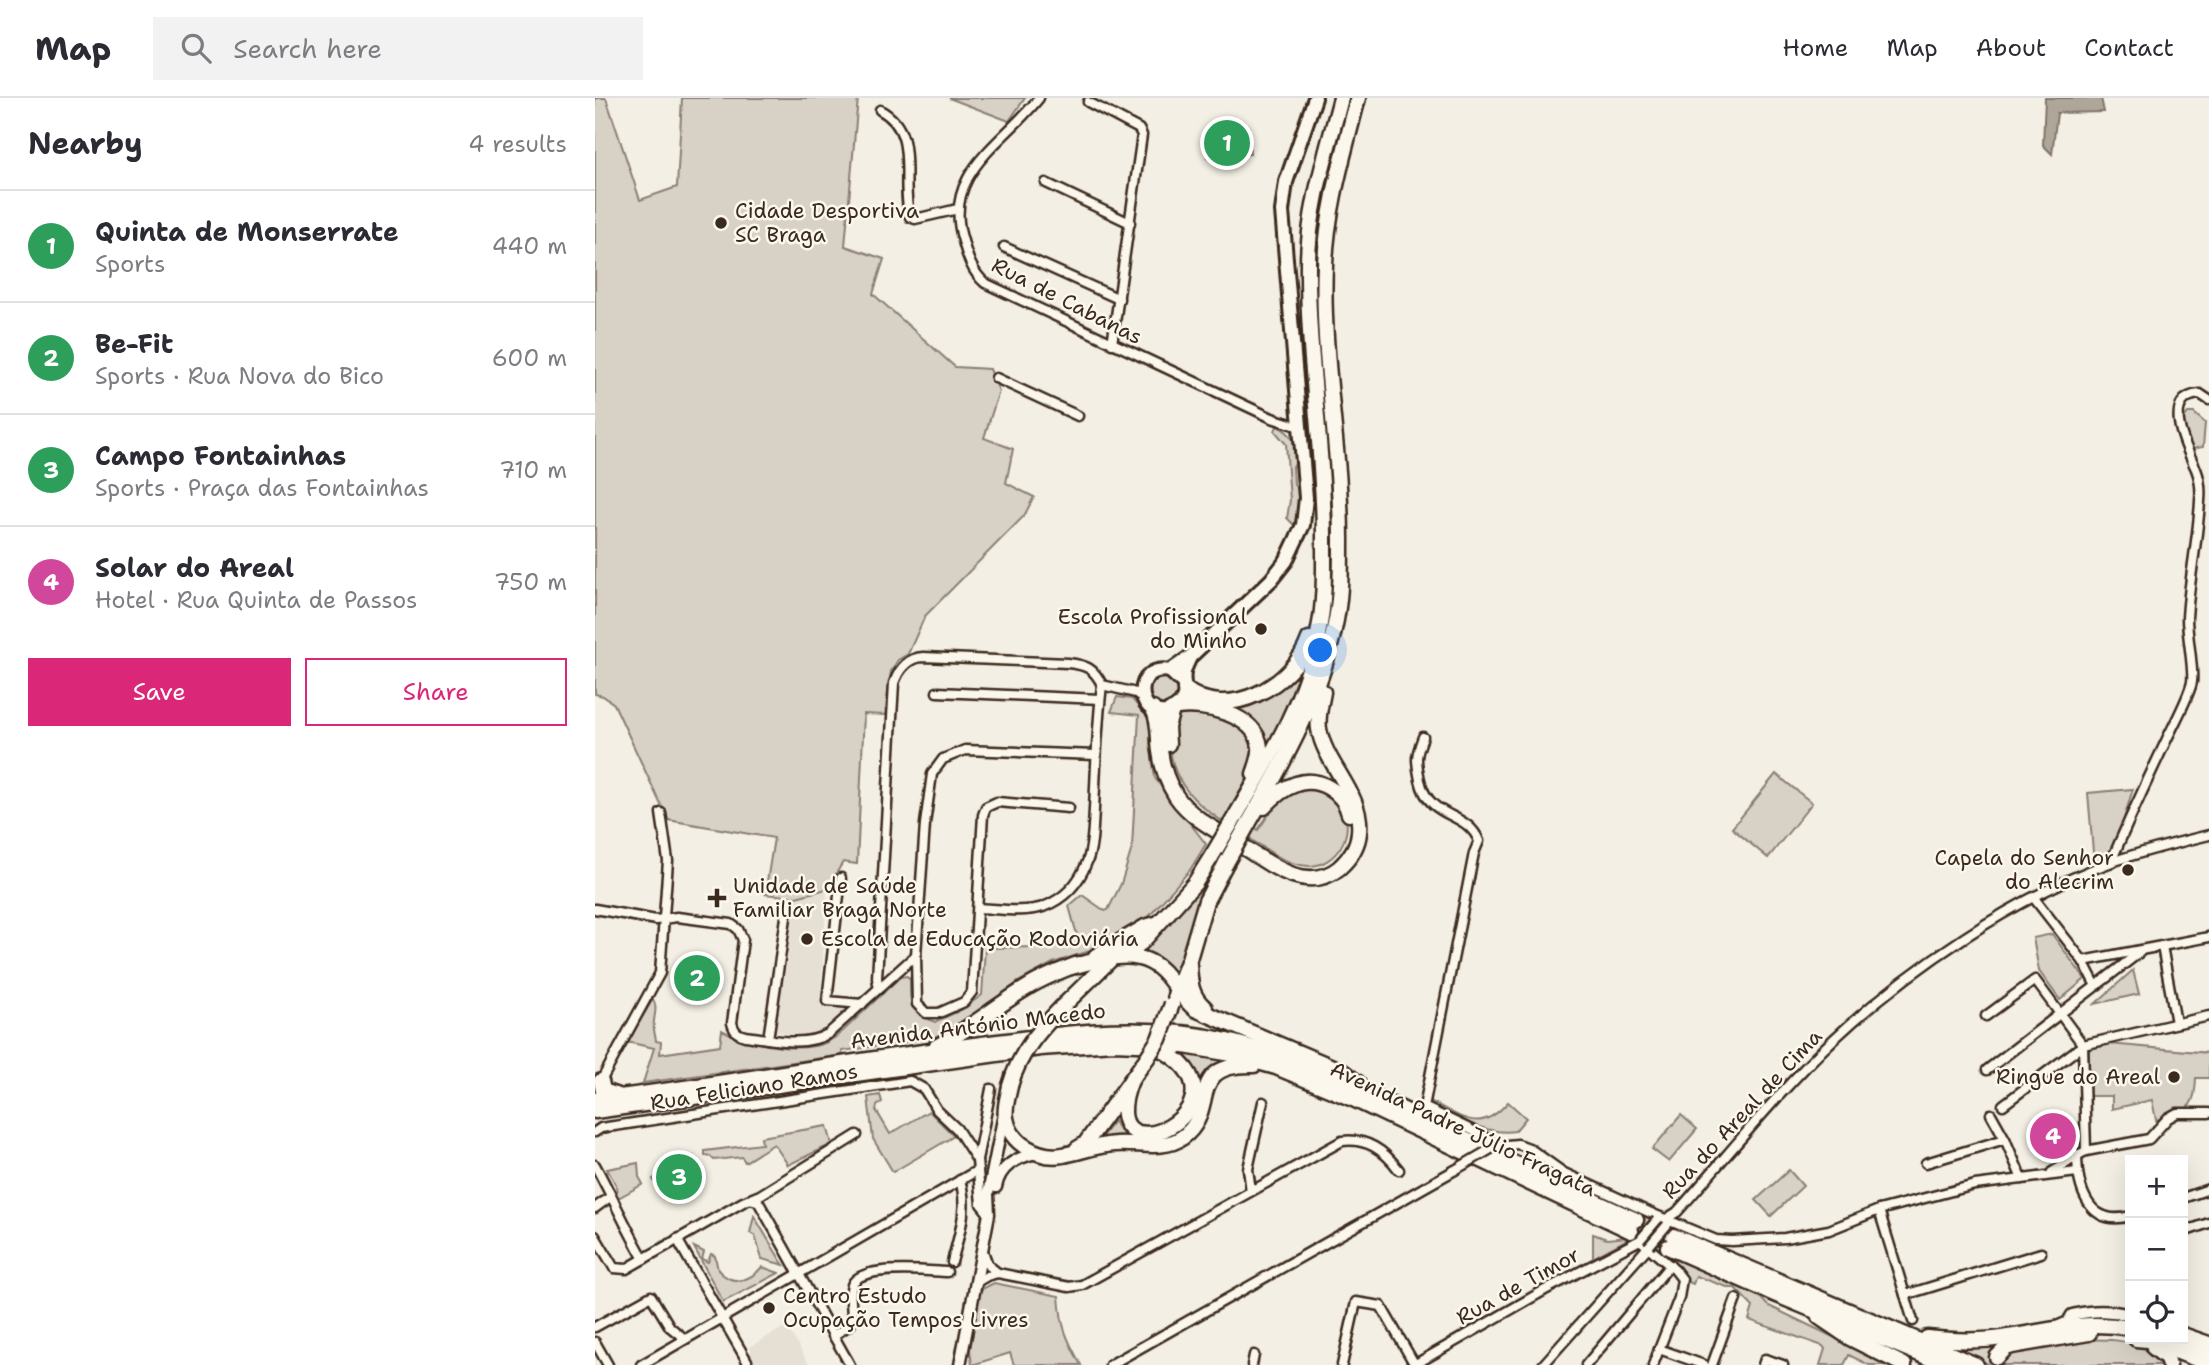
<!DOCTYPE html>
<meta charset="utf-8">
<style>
:root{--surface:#fff;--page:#f2f2f3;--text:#2b2b33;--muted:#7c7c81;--line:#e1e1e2;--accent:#db2777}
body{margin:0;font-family:"Shantell Sans",sans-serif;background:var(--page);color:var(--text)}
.controls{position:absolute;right:21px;bottom:21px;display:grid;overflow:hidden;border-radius:0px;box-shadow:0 7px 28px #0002}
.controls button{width:63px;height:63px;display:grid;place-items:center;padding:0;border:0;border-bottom:2px solid var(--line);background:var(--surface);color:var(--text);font:35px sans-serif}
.you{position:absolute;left:726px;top:553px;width:24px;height:24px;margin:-18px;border:5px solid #fff;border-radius:50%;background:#1a73e8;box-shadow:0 0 0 10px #1a73e833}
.badge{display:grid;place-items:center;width:46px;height:46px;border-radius:50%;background:var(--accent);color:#fff;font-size:23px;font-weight:700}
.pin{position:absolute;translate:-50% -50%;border:4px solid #fff;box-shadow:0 2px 7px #0006}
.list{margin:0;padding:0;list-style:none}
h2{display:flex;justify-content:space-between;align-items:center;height:91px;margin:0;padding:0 28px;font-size:30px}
h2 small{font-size:23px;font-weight:400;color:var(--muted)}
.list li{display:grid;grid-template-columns:46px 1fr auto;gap:21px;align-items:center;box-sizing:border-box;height:112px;padding:0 28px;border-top:2px solid var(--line)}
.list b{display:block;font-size:26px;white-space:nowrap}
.list p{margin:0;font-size:23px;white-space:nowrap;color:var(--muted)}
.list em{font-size:23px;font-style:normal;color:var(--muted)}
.actions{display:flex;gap:14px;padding:21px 28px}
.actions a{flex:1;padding:16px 0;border:2px solid var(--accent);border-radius:0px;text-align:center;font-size:24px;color:var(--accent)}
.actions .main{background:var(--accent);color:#fff}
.icon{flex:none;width:38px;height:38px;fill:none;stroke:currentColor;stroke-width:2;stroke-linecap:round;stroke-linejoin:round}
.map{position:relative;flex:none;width:1614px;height:1267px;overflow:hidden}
header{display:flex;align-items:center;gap:42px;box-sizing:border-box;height:98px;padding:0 35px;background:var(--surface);border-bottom:2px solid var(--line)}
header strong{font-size:33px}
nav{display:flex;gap:38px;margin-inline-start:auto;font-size:24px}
.search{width:490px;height:63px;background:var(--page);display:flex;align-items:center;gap:18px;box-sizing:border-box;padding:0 24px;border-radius:0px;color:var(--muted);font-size:26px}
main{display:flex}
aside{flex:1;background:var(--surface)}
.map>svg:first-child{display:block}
</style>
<header>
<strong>Map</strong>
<div class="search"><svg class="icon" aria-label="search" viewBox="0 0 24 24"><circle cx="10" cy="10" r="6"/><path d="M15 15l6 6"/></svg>Search here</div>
<nav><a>Home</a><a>Map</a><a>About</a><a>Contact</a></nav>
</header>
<main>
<aside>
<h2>Nearby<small>4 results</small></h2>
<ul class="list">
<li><span class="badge" style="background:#2e9e5b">1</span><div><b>Quinta de Monserrate</b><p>Sports</p></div><em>440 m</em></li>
<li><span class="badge" style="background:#2e9e5b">2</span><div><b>Be-Fit</b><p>Sports · Rua Nova do Bico</p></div><em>600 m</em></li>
<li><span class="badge" style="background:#2e9e5b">3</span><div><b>Campo Fontainhas</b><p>Sports · Praça das Fontainhas</p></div><em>710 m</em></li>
<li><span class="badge" style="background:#d1479c">4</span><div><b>Solar do Areal</b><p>Hotel · Rua Quinta de Passos</p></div><em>750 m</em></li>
</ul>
<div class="actions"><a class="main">Save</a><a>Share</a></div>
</aside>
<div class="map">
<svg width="1614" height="1267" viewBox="0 0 1614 1267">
<rect width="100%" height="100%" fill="#f3efe4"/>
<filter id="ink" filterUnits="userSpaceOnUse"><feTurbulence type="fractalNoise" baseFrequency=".0143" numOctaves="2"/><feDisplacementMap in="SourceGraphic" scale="14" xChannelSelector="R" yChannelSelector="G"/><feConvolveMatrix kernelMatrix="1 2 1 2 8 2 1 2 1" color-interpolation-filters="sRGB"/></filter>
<g filter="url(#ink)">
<!-- built -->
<g fill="#e5dfd4">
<polygon points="232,791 225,908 251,911 237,925 218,936 201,937 177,933 184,883 189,883 201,799"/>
<polygon points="192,1228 214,1267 166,1267 155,1262 156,1248"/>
</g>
<!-- green -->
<g fill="#d8d1c6" stroke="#8a7e72" stroke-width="2">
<polygon points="0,0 11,0 45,102 82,89 87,0 263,0 250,148 289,161 278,196 360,269 395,271 404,293 389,340 418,351 411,385 439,399 429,418 330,518 313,556 303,562 296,573 290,617 269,616 262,766 248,764 232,791 201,799 170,796 179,740 73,722 19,606 8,598 0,596"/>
<polygon points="354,0 430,0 414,23"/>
<polygon points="653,29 655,56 612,60 609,35"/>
<polygon points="1593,315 1599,315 1610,325 1608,349 1597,351 1593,348 1586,324"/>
<path d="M 682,328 C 700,336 700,346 702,365 L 698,368 L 699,387 L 703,390 L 703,413 L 699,427 L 692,420 L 695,402 L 691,346 L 680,333 Z"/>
<polygon points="709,565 701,591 672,654 670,643 630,605"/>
<circle cx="569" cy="593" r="15"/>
<path d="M 522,599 L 537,601 L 556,623 L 555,645 L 560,680 L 611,746 L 595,772 L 551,822 L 501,851 L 458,865 L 423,884 L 377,920 L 338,940 L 247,953 L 248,957 L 48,985 L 59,950 L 32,944 L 58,901 C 64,912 57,920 59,931 C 59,935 61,939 61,943 L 66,944 L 65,956 L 125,947 L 127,932 C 150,945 192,953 219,948 C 230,947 240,940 248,933 L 305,879 L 312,878 L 315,881 C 315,908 314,913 340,924 L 366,912 L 387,897 L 390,850 L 450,849 L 482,837 L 474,808 L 487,797 L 510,813 L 513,812 L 526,786 L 537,750 L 544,617 L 516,614 Z"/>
<path d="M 587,614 C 605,616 634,616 648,630 C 653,635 657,643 661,649 L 660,666 L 634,713 L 663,732 C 671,721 678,707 690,699 C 709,685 738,691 749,714 C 759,737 741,767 715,768 C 693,768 674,753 657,742 C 620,719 576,696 575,646 C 575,637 578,628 579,619 Z"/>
<polygon points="1181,676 1217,705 1173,760 1137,730"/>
<path d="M 1538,691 C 1529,717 1525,752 1499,766 L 1493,695 Z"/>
<path d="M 632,746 L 636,748 L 582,884 C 572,868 564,860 547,852 L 605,790 Z"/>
<polygon points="1457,836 1490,881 1465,902 1444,873 1438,840"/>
<polygon points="1538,872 1544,896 1500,906"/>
<path d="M 1514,946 L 1614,955 L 1614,980 L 1601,980 C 1600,1015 1591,1010 1561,1022 L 1557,1002 L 1517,1011 L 1517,998 L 1494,998 L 1494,951 Z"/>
<path d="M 583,953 L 639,964 L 630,967 C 619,986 602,1024 584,1036 C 567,1048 523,1045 502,1045 L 519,1023 C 523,1030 526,1036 533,1039 C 556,1049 598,1038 600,1009 C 600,1002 598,994 597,987 C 595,970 595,966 583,953 Z"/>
<polygon points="285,997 287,1004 282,1008 281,1012 295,1036 334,1013 359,1038 298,1074 278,1041 273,999"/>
<path d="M 833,1002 C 866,1018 884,1038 913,1004 L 931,1020 L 920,1033 C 890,1038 859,1017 832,1005 Z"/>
<polygon points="1086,1017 1102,1031 1074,1064 1057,1051"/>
<polygon points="232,1028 237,1046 193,1067 179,1046 150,1064 147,1059 119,1062 115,1058 110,1057 110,1053 167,1046 166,1039"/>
<polygon points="98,1058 109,1076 69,1100 58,1081"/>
<polygon points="43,1065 44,1079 48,1086 25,1099 22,1098 21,1087 12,1071"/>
<polygon points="1194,1072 1208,1088 1176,1118 1161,1102"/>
<polygon points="1044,1115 1053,1122 1049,1132 998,1160 998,1136 1012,1141 1033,1139"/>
<polygon points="159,1118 186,1163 189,1167 167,1161 160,1138 155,1135"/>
<path d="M 1081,1131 L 1071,1156 L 1138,1185 L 1166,1200 L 1172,1207 L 1296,1267 L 1274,1267 L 1254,1257 L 1249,1267 L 1225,1267 L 1230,1251 L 1228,1248 L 1154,1222 L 1158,1209 L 1140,1190 L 1135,1190 L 1101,1178 L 1098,1186 L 1093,1184 C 1088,1168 1075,1164 1066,1151 L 1071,1136 Z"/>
<path d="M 99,1149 L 109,1154 L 107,1161 L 113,1164 L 116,1156 L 120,1158 L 123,1172 C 137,1188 154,1184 167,1169 L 184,1175 L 128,1204 Z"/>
<path d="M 399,1185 L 464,1198 C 466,1228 471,1240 486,1267 L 419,1267 L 415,1255 L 377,1267 L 375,1252 L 385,1192 Z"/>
<path d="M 1481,1242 C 1504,1241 1538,1240 1558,1254 C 1562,1258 1566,1263 1569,1267 L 1395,1267 L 1365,1252 L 1365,1248 L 1408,1245 L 1411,1256 L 1437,1248 L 1479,1246 Z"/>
</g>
<!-- water -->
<polygon fill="#afa69a" stroke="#817468" stroke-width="2" points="1450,0 1506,0 1509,14 1462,15 1457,56 1448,47"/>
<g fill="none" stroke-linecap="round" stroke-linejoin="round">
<!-- trunk-tunnel -->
<polyline stroke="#cec8bc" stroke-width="14" stroke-dasharray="14 7" stroke-linecap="butt" points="1041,1122 1078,1138"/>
<!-- minor casing -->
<g stroke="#3b2a1e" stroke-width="13">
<g id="minor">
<path d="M 444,0 C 409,45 346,75 368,143 C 372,158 377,174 390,185 L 677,320 L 705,329"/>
<polyline points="493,4 544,31 547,37 517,246"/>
<path d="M 285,12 C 326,34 304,83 315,119 L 320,121 L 363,111"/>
<polyline points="451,85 535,125"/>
<polyline points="409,149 524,201"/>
<polyline points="401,280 483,318"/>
<polyline points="507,587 541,595 548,601"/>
<polyline points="342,594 505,601"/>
<path d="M 828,639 C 820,660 821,661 825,682 C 834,723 872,712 884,743 L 879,755 L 829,1009 L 887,1037 L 901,1048 L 923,1046 L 934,1050 L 969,1075 L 1058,1116 L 1121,1142 L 1137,1143 L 1190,1140 L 1234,1132 L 1284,1112 L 1380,1087 L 1482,1074"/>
<polyline points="474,710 402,704 391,709 388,717 377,894 369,904 344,915 331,915 322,906 321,857 330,726 337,676 348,661 370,652 501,657"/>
<path d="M 1516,764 C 1533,723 1552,683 1571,643 C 1578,628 1594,599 1597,584 C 1599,570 1592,538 1592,520 C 1594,481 1603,442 1605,403 C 1606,393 1605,381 1601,371 C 1593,353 1564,299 1605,296 L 1614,302"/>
<polyline points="246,780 232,903 267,906"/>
<polyline points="1439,800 1488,863 1614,839"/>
<path d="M 383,810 C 404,811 428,815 448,809 C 469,801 484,785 492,764 C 498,750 498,727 499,711 C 501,670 502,628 507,587"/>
<path d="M 0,811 L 61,822 L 82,819 L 136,826 L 143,831 L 148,842 L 137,925 C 139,933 142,936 150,938 C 178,941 207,950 233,936 L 321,857"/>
<polyline points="1567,848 1581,925"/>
<polyline points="1488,863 1501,888"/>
<path d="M 284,891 L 282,880 L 299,585 C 304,571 312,560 328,559 L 473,565 C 491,567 499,570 507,587"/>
<polyline points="1391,918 1440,882 1488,947"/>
<polyline points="173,941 193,806"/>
<polyline points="1488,947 1491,1053"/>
<polyline points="1392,972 1545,854"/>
<polyline points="6,983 65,875 73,763 66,715"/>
<polyline points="1408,1007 1488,947 1614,918"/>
<polyline points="1396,1016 1410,1041 1427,1081"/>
<polyline points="0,1034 6,1030 315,983 329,991 342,1012 362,1031 382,1062 386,1106 394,1116"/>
<path d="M 1482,1056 C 1482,1089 1493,1130 1535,1118"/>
<polyline points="382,1062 396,991"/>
<polyline points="1331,1065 1410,1041"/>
<path d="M 0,1067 C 17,1098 31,1130 49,1161"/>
<path d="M 1457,1074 C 1469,1068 1479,1058 1491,1053 L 1554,1041 L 1573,1020 L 1582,1015 L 1614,1015"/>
<polyline points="656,1093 653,1071 668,1004"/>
<polyline points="1588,1100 1614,1091"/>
<polyline points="155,1101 163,1103 255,1267"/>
<polyline points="0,1110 15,1099"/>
<polyline points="1284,1112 1318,1223"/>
<path d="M 1071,1121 L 1082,1114 C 1134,1056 1183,994 1239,941 C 1314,871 1420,799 1517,764 C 1548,753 1581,745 1614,737"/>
<polyline points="1588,1134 1614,1125"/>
<polyline points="0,1138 19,1170 31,1171 148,1104 165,1097 262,1037"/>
<polyline points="82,1141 152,1263"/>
<polyline points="388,1153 393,1167 403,1175"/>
<path d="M 357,1164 C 364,1137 374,1110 365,1082"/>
<path d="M 380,1185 L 392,1178 L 403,1175 L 474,1189 L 487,1187 L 747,1043 C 772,1040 789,1052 804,1072"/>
<polyline points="1310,1197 1446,1155"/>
<polyline points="0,1229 56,1198 75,1229 90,1241"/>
<path d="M 238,1238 L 256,1226 C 259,1213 253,1199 257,1187 C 265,1166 332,1173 352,1174"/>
<polyline points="0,1244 13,1267"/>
<polyline points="1064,1251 1109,1267"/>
<polyline points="46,1267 383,1072"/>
<polyline points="515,1267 860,1072"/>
<polyline points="657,1267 659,1257"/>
<polyline points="747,1267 761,1204 786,1208 820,1267"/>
<polyline points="819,1267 950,1192 1045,1142 1080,1172 1087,1181 1084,1200 1058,1267"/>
<polyline points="948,1267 1054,1148"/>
<polyline points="991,1267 1075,1167"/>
<polyline points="1117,1267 1141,1201"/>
<polyline points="1168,1267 1170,1261 1188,1267"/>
</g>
</g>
<!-- tertiary casing -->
<g stroke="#3b2a1e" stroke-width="15">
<g id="tertiary">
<path d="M 401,1089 C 405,1068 421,1060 441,1055"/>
<path d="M 1464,1228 L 1473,1224 L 1477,1217 C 1497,1212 1516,1212 1535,1217"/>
<polyline points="1588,1235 1614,1244"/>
<polyline points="365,1267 394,1116 393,1096 409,1016"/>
</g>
</g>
<!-- primary casing -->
<g stroke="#3b2a1e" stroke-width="18">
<g id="primary">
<polyline points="575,573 595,559 676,482 691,463 708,427 711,400 687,113 691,84 720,0"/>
<path d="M 588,585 L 575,573 C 538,566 540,618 571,614 C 578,613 585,608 588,601 C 592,593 587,584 589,574 C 590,569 593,564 595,559"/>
</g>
</g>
<!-- trunk casing -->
<g stroke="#3b2a1e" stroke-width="19">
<g id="trunk">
<path d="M 590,591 C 632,625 699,587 714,541"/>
<path d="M 582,609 C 609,605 661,616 665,649 C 666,658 662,667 659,676"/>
<path d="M 558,611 C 565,624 563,639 565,653 C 567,669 572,684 581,698 C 596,720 621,732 644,746 C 672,764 711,797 744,770 C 755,760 763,748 764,734 C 768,696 730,667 724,631 C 722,618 726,606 728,594"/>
<polyline points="573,646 572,629 577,612"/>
<path d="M 669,709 C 677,700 689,690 701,686 C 723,678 749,694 754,716"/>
<path d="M 640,719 C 675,660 712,600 724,531 C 730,502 729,471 729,441 C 729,349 712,258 713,166 C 713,110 732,54 746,0"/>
<path d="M 653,726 C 691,661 727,596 741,522 C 746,496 746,469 746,442 C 746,350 726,259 730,167 C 732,110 749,55 763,0"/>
<polyline points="528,857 546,845 600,785 618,756"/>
<polyline points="501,858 550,829 561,826"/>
<path d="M 594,866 C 595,883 595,898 610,910"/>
<path d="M 476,869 C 508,861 547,846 572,878 C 582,890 588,901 600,911 L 747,973 L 763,985"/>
<polyline points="580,897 594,861 611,803 631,765"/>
<polyline points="467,909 515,862"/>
<path d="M 341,949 C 373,932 401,908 433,889 C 449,879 465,873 483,866"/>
<path d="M 536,982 C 492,1093 673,1007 562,949"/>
<polyline points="6,983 8,993 23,998"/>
<path d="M 415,988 C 413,999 409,1009 411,1020 C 415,1046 444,1061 468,1057 C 485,1054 502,1047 520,1046 C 543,1044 568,1053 588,1039 C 624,1013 589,965 659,967"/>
<path d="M 0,1002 C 124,987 248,964 372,948 C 459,937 545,922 632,943 C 697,959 758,988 819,1017 C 893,1052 966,1089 1041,1122"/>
<polyline points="0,1013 445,950 519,945 589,948 631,955 681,969 758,1001 1036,1133"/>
<polyline points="482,1051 490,1046 552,960"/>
<polyline points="1078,1138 1381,1267"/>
<polyline points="1073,1149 1182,1197 1351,1267"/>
<polyline points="1224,1219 1255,1240 1309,1267"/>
<path d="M 1332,1240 C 1359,1243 1386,1244 1413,1239 C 1458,1232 1488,1222 1535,1230"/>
<polyline points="1541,1241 1552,1242 1614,1266"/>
<polyline points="1574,1241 1614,1255"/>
<polyline points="1559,1250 1572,1260 1574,1267"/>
<polyline points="1402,1259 1411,1250 1417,1248 1494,1235"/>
</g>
</g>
<!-- minor -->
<use href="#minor" stroke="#fbf7ec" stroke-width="8"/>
<!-- tertiary -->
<use href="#tertiary" stroke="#fbf7ec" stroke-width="10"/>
<!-- primary -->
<use href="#primary" stroke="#fbf7ec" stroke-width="12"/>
<!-- trunk -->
<use href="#trunk" stroke="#fbf7ec" stroke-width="14"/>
<!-- minor-bridge casing -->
<g stroke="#3b2a1e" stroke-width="13" stroke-linecap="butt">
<g id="minor-bridge">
<polyline points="860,1072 901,1048"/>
<polyline points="1045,1142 1062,1122"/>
<polyline points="1054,1148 1072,1127"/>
</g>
</g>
<!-- trunk-bridge casing -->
<g stroke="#3b2a1e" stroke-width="19" stroke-linecap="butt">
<g id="trunk-bridge">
<polyline points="618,756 640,719"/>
<polyline points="631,765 653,726"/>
<polyline points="552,960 564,941 577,906"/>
<path d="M 415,988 C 424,955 444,933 467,909"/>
</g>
</g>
<!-- minor-bridge -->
<use href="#minor-bridge" stroke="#fbf7ec" stroke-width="8"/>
<!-- trunk-bridge -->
<use href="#trunk-bridge" stroke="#fbf7ec" stroke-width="14"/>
</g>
</g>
<!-- markers -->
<g fill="#3b2a1e" stroke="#fbf7ec" stroke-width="2.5">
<circle cx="126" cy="125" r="7"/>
<circle cx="666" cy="531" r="7"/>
<circle cx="1533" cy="772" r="7"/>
<path d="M118.5 789.5h7v7h7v7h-7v7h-7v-7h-7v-7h7z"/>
<circle cx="212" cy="841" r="7"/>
<circle cx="1579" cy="979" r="7"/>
<circle cx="174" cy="1210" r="7"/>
</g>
<g text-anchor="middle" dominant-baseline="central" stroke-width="5" stroke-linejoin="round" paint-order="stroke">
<!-- poi labels -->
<g font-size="21" fill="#3b2a1e" stroke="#fbf7ec" text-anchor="start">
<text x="140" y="113">Cidade Desportiva<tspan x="140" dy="24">SC Braga</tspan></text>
<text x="652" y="519" text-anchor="end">Escola Profissional<tspan x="652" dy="24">do Minho</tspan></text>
<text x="1519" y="760" text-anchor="end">Capela do Senhor<tspan x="1519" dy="24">do Alecrim</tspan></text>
<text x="138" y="788">Unidade de Saúde<tspan x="138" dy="24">Familiar Braga Norte</tspan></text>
<text x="226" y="841">Escola de Educação Rodoviária</text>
<text x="1565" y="979" text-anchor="end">Ringue do Areal</text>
<text x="188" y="1198">Centro Estudo<tspan x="188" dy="24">Ocupação Tempos Livres</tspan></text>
</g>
<!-- street labels -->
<g font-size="21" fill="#3b2a1e" stroke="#fbf7ec">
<text transform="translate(472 203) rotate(27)">Rua de Cabanas</text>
<text transform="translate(383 928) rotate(-7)">Avenida António Macedo</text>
<text transform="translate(159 989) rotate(-9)">Rua Feliciano Ramos</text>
<text transform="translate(1147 1016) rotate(-47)">Rua do Areal de Cima</text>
<text transform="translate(868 1031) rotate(25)">Avenida Padre Júlio Fragata</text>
<text transform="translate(923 1188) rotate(-29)">Rua de Timor</text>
</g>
</g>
</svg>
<div class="controls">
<button>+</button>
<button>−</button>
<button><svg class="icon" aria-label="locate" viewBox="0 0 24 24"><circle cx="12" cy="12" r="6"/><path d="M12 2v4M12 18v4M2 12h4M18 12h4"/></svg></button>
</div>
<div class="you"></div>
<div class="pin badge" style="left:632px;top:45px;background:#2e9e5b">1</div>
<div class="pin badge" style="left:102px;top:880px;background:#2e9e5b">2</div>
<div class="pin badge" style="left:84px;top:1079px;background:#2e9e5b">3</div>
<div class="pin badge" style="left:1458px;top:1038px;background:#d1479c">4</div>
</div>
</main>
